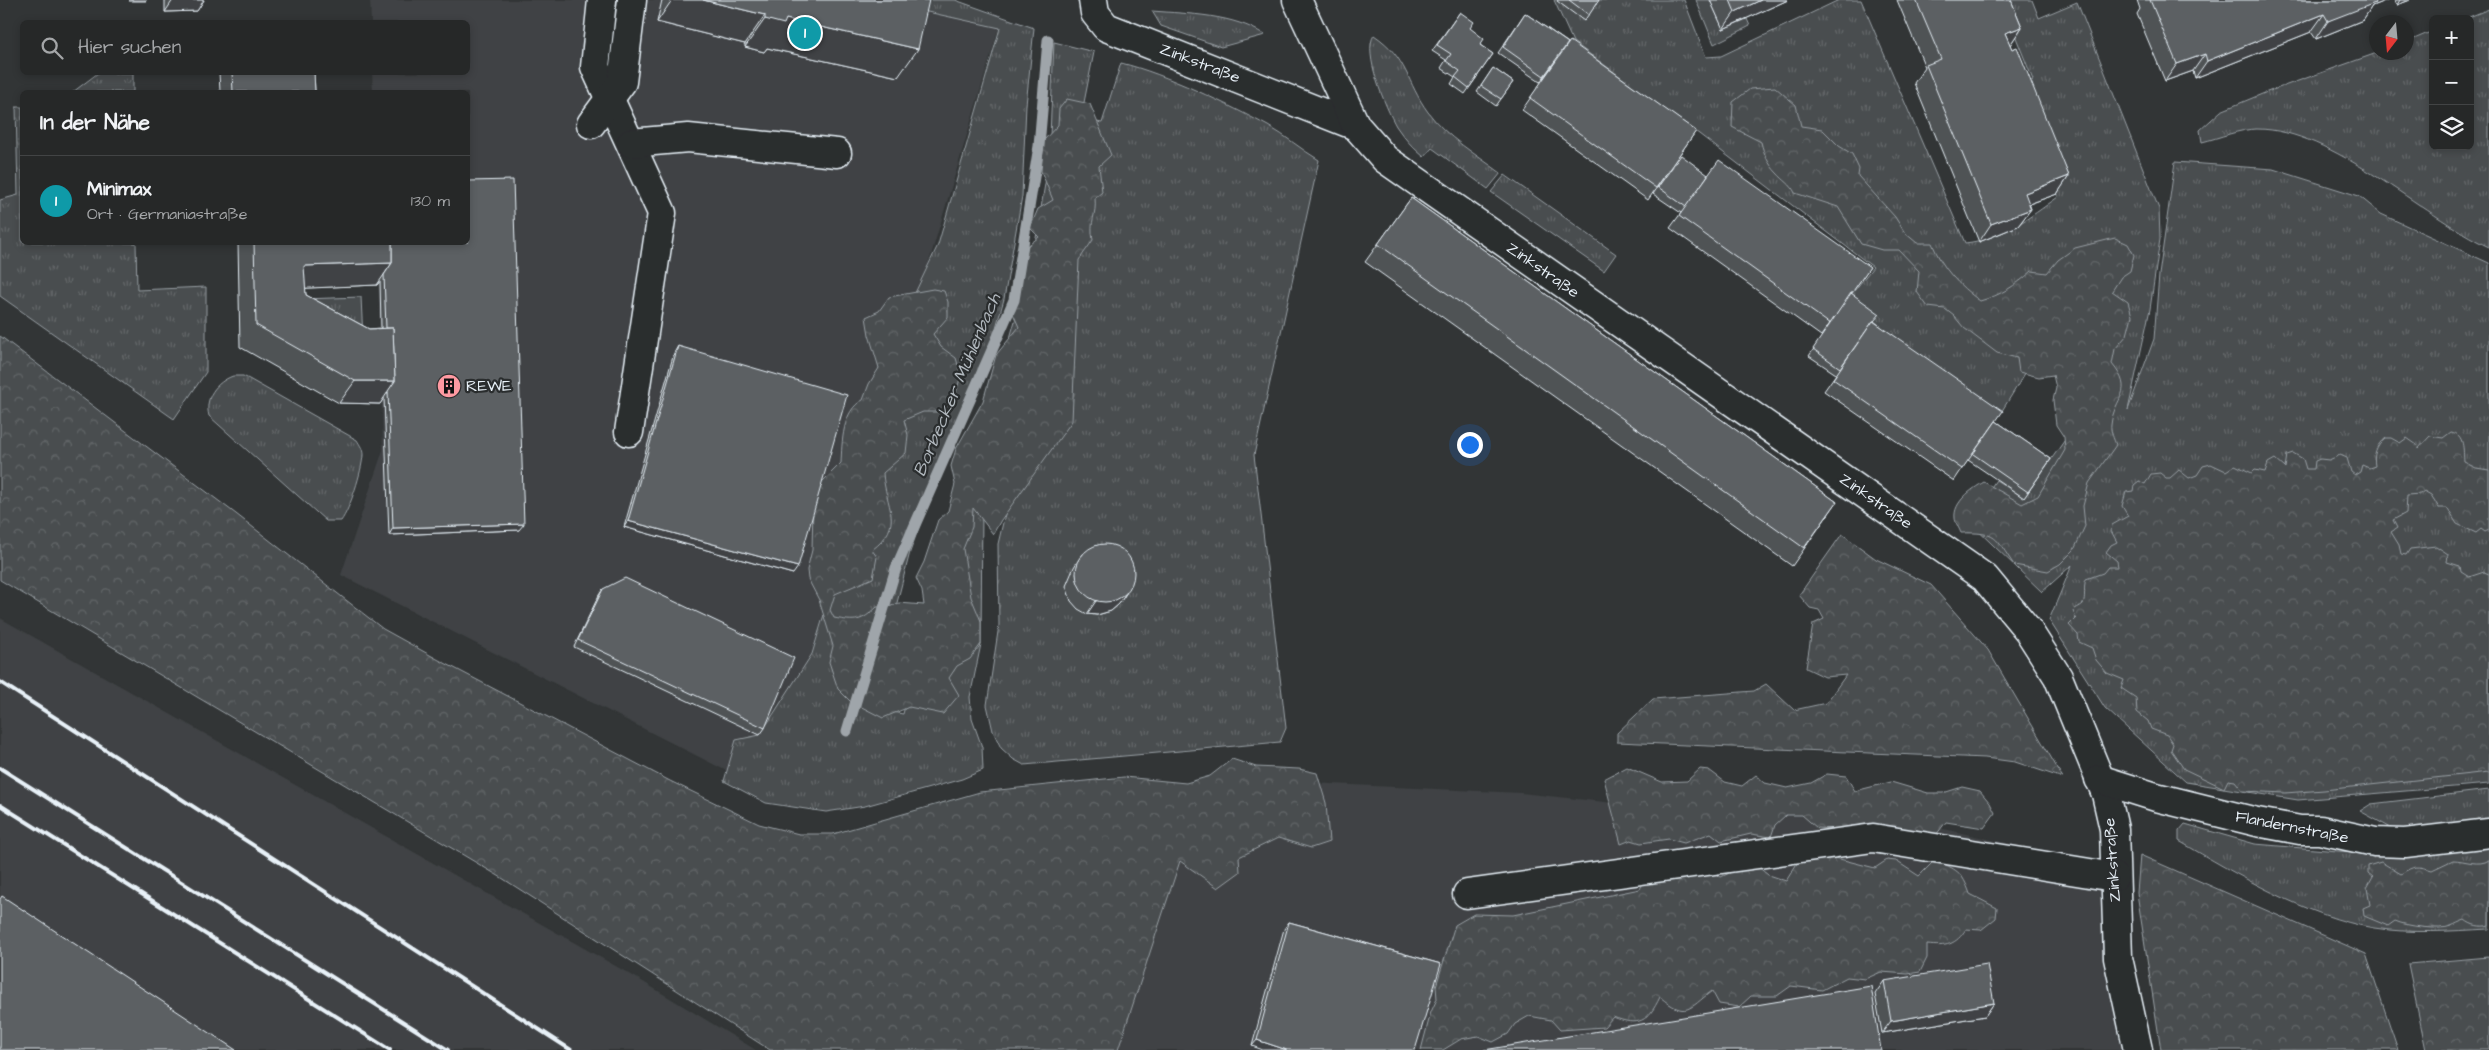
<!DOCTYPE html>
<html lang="de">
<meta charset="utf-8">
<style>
:root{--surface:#262828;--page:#2e3030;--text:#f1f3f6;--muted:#a4a6a8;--line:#424445;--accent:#db2777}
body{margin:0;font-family:"Architects Daughter",sans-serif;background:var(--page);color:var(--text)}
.controls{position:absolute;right:15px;top:15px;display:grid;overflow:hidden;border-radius:8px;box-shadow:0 2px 8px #0003}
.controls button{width:45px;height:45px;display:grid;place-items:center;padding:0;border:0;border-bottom:1px solid var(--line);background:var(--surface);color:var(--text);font:25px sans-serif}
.compass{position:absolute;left:2369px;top:15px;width:45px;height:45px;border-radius:50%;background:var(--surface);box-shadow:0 2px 8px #0003;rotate:196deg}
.you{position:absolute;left:1469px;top:444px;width:18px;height:18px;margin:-12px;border:4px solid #fff;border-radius:50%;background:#1a73e8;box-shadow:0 0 0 8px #1a73e833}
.badge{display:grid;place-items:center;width:32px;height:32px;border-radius:50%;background:var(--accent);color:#fff;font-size:16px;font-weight:700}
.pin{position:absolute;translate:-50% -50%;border:2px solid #fff;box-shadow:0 1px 5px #0006}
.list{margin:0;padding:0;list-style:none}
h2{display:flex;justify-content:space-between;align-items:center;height:65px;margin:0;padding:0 20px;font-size:21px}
h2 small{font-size:16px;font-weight:400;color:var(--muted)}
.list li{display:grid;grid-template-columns:32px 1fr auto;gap:15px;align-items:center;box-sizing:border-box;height:90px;padding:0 20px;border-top:1px solid var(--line)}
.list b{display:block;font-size:19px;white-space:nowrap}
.list p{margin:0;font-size:16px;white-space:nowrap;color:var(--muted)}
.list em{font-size:16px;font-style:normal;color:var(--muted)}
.icon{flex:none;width:28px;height:28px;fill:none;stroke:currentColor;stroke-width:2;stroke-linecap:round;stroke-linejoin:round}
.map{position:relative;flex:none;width:2489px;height:1050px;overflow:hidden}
.search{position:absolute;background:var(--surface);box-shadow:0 2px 8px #0003;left:20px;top:20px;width:450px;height:55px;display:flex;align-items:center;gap:12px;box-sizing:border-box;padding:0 18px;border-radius:8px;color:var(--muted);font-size:19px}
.panel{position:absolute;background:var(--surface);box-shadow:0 2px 8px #0003;left:20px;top:90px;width:450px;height:155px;border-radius:8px}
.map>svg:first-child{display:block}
</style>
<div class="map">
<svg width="2489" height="1050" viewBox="0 0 2489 1050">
<defs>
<pattern id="grass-tufts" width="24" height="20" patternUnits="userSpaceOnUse" patternTransform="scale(1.25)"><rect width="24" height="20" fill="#494d4f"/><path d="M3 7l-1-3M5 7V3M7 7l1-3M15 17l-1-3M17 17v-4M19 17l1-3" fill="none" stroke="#636769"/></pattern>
<pattern id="forest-crowns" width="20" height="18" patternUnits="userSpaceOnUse" patternTransform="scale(1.25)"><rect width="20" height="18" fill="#494d4f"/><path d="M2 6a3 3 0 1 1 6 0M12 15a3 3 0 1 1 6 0" fill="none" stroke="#636769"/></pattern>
</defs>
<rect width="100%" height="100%" fill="#323536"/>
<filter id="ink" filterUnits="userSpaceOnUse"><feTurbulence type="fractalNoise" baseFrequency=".02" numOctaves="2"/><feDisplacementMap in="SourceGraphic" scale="10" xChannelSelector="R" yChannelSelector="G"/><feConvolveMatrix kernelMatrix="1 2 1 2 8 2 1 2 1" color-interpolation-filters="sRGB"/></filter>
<g filter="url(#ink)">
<!-- built -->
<g fill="#3f4244">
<polygon points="370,0 947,0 1002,18 770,793 341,575 383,450 377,243 468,242 468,92 373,92 372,73 468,72 468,22 371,22"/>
<polygon points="0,618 635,977 756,1050 0,1050"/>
<polygon points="1311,783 1521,793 1661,808 1842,806 2112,867 2132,1050 1085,1050 1180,804"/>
</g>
<!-- grass -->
<g fill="url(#grass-tufts)" stroke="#989fa4">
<polygon points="873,0 955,0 1034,28 1026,105 1022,196 1004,299 992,342 959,418 910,552 870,708 903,714 955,505 1006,352 1032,262 1049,160 1054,42 1094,52 1074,153 982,506 981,644 970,697 972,719 982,747 983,770 962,779 865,806 826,812 766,803 724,781 736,740 760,735 812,654 832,588 868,408 879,368 938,245 1000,28"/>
<path d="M 1554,0 L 1684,0 L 1706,57 L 1721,56 L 1839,0 L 1861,0 L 1965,243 C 2002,239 2029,218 2058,197 L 2012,84 L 2018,88 L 2033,80 L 2001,0 L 2032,0 L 2039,18 L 2077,2 L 2159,209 L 2160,239 L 2150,309 L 2128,410 L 2154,339 L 2159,275 L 2175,162 L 2273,169 L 2359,196 L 2381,214 L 2489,263 L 2489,784 L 2298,800 L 2186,782 L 2105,708 L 2049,620 L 2072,565 L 2042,592 L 1968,521 L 1996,480 L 2024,498 L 2093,400 L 2032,362 L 1992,427 L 1847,300 L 1873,267 L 1699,134 L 1573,42 Z"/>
<polygon points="1696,0 1710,0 1723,29 1747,19 1750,26 1714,44"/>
<path d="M 2489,9 L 2489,247 C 2421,215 2332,129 2257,129 C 2240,129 2219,138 2202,142 L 2200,130 L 2221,111 L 2267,92 L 2377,53 L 2406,52 L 2407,42 L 2433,31 L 2433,146 L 2470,146 L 2470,19 L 2464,19 Z"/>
<path d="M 1152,11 C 1189,14 1233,14 1265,35 L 1221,47 L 1161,26 Z"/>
<path d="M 1374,35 C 1408,58 1406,82 1428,112 C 1446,137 1477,155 1501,173 L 1488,189 L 1432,148 L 1424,157 C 1413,148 1404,138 1396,126 C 1386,108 1362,53 1374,35 Z"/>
<path d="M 1121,63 C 1166,74 1227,104 1268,126 C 1286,136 1302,150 1319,160 L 1254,455 L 1286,728 L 1280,742 L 1024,765 L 1013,759 L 1001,748 L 993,731 L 987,705 L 999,625 L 998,544 L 1097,122 L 1102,123 Z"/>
<polygon points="98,73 133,73 133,92 73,92"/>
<polygon points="16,107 22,107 22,242 136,243 137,290 206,287 206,372 174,419 0,296 0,200 18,195"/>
<polygon points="1505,175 1616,254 1604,271 1491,192"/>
<polygon points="361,297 363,339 303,299"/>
<path d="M 233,376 L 243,376 L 249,379 L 357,440 C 360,445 363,449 363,455 C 362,471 350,509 341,521 L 326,521 L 209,416 C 204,398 216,382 233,376 Z"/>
<polygon points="2489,790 2489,819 2400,830 2391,828 2360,811 2371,804"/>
<path d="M 2185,824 L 2255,844 L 2338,851 L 2402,855 L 2489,847 L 2489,929 C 2451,931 2412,934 2374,928 C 2307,917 2238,875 2179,841 L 2179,831 Z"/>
</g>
<!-- forest -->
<g fill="url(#forest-crowns)" stroke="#989fa4">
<path d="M 1775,87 L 1796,105 L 1801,126 L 1822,129 L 1839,146 L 1852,154 L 1859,169 L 1858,176 L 1895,217 L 1905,233 L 1917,243 L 1932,243 C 1942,268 1958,285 1980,301 C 2001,295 2015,286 2032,271 L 2047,273 L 2058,260 L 2075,248 L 2115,238 L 2128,244 L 2134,255 L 2130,271 L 2121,277 L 2112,291 L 2128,302 L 2132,316 L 2127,335 L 2115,349 L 2112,364 C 2136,393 2114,396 2111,425 C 2110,431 2114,439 2116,445 L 2089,483 L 2083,506 L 2085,526 L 2074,550 L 2060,564 L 2048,571 L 2014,565 C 1995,537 1998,532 1961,533 C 1959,528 1955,522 1955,518 C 1953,502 1972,489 1984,482 L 2022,504 L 2038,496 L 2065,450 L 2064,437 L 2056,425 L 2053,400 L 2056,388 L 2053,375 L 2039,377 L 2019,372 L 2017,358 L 1997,353 L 1964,328 L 1954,316 L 1945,309 L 1928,307 L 1917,292 L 1919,271 L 1899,250 L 1882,250 L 1861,244 L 1838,207 L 1795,193 C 1791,184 1784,181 1777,173 C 1768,164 1764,154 1761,142 L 1732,127 L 1733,102 L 1750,89 Z"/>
<path d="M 1067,99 L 1090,104 L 1111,155 L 1099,166 L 1102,192 L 1095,198 C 1097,216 1089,220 1093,240 L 1079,260 L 1072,421 L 1001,520 L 993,534 L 973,508 L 972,527 L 963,549 L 971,597 L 981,621 L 981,644 L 970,659 L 957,666 L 949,678 L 959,695 L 943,714 L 909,707 L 883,718 L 850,701 L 838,689 L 829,662 L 833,646 L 819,600 L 808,579 L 807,570 L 812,550 L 813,505 L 818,486 L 841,463 C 842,443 842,410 863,400 L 869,384 L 879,368 L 869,335 L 866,317 L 879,311 L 889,297 L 933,289 L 944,291 L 948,302 L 948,317 L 933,334 L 941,347 L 956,358 L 961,375 L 955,396 L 941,412 L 923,412 L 904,420 L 908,435 L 906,453 L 883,473 C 885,507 906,524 872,550 L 877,557 L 873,578 L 835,594 L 830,610 L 834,618 C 856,622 861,622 877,607 L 889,607 L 899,603 L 924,605 L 922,591 L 916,578 L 924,562 L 938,520 L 948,511 L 955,484 L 951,466 L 956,449 L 983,401 L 996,355 L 1019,327 L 1011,309 L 1012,280 L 1026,247 L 1039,237 L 1030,228 L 1038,209 L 1053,200 L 1041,171 L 1044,140 L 1058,125 L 1059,109 Z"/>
<polygon points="0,336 236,514 383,629 439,660 670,781 759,824 799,834 833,834 980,792 1124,777 1186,783 1210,776 1232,759 1256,767 1299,769 1317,773 1326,803 1329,842 1311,848 1278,838 1239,857 1240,872 1218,888 1180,861 1118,1050 770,1050 502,878 0,580"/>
<path d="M 2451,432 C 2465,434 2463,450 2464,462 L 2476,468 L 2489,470 L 2489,530 L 2485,532 L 2481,529 L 2476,533 L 2457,524 L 2447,508 L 2439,508 L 2431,495 L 2424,491 L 2420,494 L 2407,495 L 2406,513 L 2393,520 L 2397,528 L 2391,532 L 2399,545 L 2401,554 L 2406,555 L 2410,549 L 2436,546 L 2448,554 L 2447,562 L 2460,566 L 2461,572 L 2469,577 L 2484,572 L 2489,574 L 2489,772 L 2324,790 L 2285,793 L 2243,791 L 2235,781 L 2228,780 L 2224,788 L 2184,769 L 2171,750 L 2173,744 L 2167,735 L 2151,729 L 2148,721 L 2137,712 L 2136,698 L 2121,688 L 2124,680 L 2107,673 L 2096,660 L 2092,648 L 2079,642 L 2078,635 L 2069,625 L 2076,618 L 2073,611 C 2075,608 2080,607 2083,604 C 2086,600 2083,586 2086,579 L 2103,573 L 2108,567 L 2118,567 L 2117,561 L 2106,552 L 2111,545 L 2117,542 L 2111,531 L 2112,525 L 2128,516 L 2122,506 L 2126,492 L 2133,491 L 2134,485 L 2139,481 L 2145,484 L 2151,474 L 2160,473 L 2166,478 L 2170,478 L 2179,470 L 2189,478 L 2197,475 L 2203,466 L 2211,464 L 2226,471 L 2235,465 L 2252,473 L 2255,470 L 2265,472 L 2268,463 L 2275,459 L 2285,468 L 2287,455 L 2293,453 L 2303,459 L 2306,469 L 2314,469 L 2315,461 L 2320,459 L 2329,460 L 2340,455 L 2347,458 L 2351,472 L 2355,475 L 2360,472 L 2362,465 L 2369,468 L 2375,466 C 2373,455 2376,445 2385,438 L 2391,438 L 2400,443 L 2407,438 L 2417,445 L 2418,449 L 2430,436 L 2443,438 Z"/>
<polygon points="1842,534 1876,559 1931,585 1988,650 2063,778 2015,762 1985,758 1617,742 1617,733 1653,699 1754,691 1766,684 1794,710 1826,703 1846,675 1825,677 1806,668 1813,624 1824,619 1819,610 1810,608 1799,595"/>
<polygon points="1627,767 1662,782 1687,781 1700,769 1709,770 1725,782 1742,786 1756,775 1765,783 1787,788 1811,783 1827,774 1846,776 1855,791 1891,782 1928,793 1943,793 1962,787 1980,791 1990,803 1995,813 1984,828 1946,822 1936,835 1872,829 1860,825 1834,829 1817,828 1802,815 1786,815 1775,825 1771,837 1751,834 1721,841 1711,833 1684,843 1669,839 1641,843 1631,840 1621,844 1604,779"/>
<path d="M 1820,854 L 1875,868 L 1887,860 L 1896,861 L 1919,876 L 1935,860 C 1957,870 1962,871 1970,894 L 1997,908 L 1996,918 L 1981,930 L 1966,929 C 1956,945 1946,947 1927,945 L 1927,958 L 1920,972 L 1908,974 L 1881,972 L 1865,979 L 1847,977 L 1822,990 L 1791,986 L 1777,996 L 1751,996 L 1739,1007 L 1719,1004 L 1712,991 C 1688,1009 1687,1019 1660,997 C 1648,1022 1639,1027 1613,1017 L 1604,1027 L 1560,1030 L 1551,1020 L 1529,1016 L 1515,1024 L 1508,1034 L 1493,1042 L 1478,1036 L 1461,1039 L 1443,1050 L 1421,1050 L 1431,1012 L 1437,999 L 1436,986 L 1455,925 L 1474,914 L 1513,915 L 1640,889 L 1647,876 L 1711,871 L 1721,877 L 1740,868 L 1757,866 L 1768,875 L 1786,881 L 1801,857 Z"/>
<polygon points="2140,855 2366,954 2398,1050 2161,1050 2137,893"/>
<path d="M 2453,860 C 2465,860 2479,867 2489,860 L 2489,925 C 2481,928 2471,925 2465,920 C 2459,922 2456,924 2451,926 C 2440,931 2406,926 2395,921 L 2388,926 L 2364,916 L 2363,908 L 2370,905 L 2367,888 L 2373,877 L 2368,873 L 2368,866 L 2381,862 L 2401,874 C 2414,865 2418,866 2432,870 Z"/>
<polygon points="2489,957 2489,1050 2426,1050 2408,964"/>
</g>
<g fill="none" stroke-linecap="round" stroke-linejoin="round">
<!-- stream -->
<polyline stroke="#9fa5aa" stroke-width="11" points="847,731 896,568 1014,300 1039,146 1048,40"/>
<!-- minor casing -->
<g stroke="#e8f1f8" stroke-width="31">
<g id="minor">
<polyline points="602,0 595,67 662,213 629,432"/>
<polyline points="1093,0 1095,13 1106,27 1356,126"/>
<polyline points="1297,0 1356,126 1385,159 1985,578 2028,630 2058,677 2106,794 2114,829 2118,958 2138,1050"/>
<polyline points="591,124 622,82 632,0"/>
<polyline points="631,143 688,138 837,153"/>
<polyline points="2099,779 2156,797 2257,822 2300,830 2320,830 2375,842 2405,843 2489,833"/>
<polyline points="1467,894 1873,838 2114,877"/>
</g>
</g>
<!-- minor -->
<use href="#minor" stroke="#2a2d2e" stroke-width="28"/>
<!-- rail -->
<g stroke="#e8f1f8" stroke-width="4">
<polyline points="0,682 571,1050"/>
<polyline points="0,768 448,1050"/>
<polyline points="0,805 390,1050"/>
</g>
</g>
<!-- wall -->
<g fill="#4f5355" stroke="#e8f1f8" fill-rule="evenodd">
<polygon points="165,0 204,0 197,11 165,12"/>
<polygon points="662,0 929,0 898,77 767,48 764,52 745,47 745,44 657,22"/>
<polygon points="1558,0 1599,0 1584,21 1557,1"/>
<polygon points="1710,0 1788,0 1723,29"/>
<polygon points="1897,0 2011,0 2022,27 2010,45 2069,176 2057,194 2029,204 2031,209 2018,226 1979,242 1914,83 1925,67"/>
<polygon points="2137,0 2387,0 2372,6 2363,20 2316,39 2311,32 2195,78 2193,71 2165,81 2137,14 2140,9"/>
<polygon points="2394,0 2410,0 2397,5"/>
<polygon points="1460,12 1480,45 1493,54 1465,94 1451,84 1455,77 1441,68 1446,60 1432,51"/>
<polygon points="1525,13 1696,131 1648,200 1522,110 1556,61 1540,82 1498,53"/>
<polygon points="1493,68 1513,82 1496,106 1477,92"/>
<polygon points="219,72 314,72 315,92 220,92"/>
<polygon points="1708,175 1870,267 1821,336 1670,228 1681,213 1653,194 1658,187"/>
<polygon points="1411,198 1837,502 1792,566 1365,262"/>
<path d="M 238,242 L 468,242 L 519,530 L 389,535 L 384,398 L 380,404 L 339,403 L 240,347 ZM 380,281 L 381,328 L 369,329 L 306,295 L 305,288 L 377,285 Z"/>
<polygon points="1851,293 1874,321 1996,421 2051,459 2024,498 1968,460 1954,481 1824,391 1836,374 1809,356"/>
<polygon points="678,346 793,574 624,527 674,353"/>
<polygon points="1082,554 1127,592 1119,604 1111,611 1097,615 1087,614 1078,609 1071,601 1066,586 1074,567"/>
<polygon points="603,589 765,728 760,735 574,647 599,595"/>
<polygon points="1289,922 1441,964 1252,1046 1284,929"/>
<polygon points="1884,981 1994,1003 1985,1016 1882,1033 1875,994"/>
</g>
<!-- shaded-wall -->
<g fill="#404345" stroke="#e8f1f8">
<polygon points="130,0 146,0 146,1 129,1"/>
<polygon points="173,0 204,0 197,11 165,12"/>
<polygon points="672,0 703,0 765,15 745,44 657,22"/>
<polygon points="1761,0 1788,0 1723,29 1735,12"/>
<polygon points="2368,0 2387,0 2372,6 2363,20 2316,39 2328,21"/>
<polygon points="2400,0 2410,0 2397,5"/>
<polygon points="2324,14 2311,32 2195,78 2207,61"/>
<polygon points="765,19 786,19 918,49 898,77 767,48 764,52 745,47"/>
<polygon points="2022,27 2010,45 2005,33"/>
<polygon points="2205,54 2193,71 2165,81 2177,64"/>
<polygon points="2069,176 2057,194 2012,210 2025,193"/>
<polygon points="2031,209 2018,226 1979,242 1991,224"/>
<polygon points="392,263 377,285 289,289 304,266"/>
<polygon points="355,381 395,381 380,404 339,403"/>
<polygon points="628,521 798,567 793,574 624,527"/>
<polygon points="524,524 519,530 389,535 393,528"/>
<polygon points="1127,592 1119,604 1111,611 1097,615 1087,614 1096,601"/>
<polygon points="1994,1003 1985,1016 1882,1033 1891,1021"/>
<polygon points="1257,1040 1287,1050 1263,1050 1252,1046"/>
</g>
<!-- building -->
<g fill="#5c6063" stroke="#e8f1f8">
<polygon points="703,0 929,0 918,49 786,19 784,24 765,19 765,15"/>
<polygon points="1569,0 1599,0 1589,15"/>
<polygon points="1730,0 1761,0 1735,12"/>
<polygon points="1916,0 2011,0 2022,27 2005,33 2012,49 2017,47 2069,176 2025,193 2031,209 1991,224 1926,65 1941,59"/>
<polygon points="2150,0 2374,0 2375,3 2328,21 2324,14 2207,61 2205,54 2177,64"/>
<polygon points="1460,12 1474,22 1470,28 1484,39 1480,45 1493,54 1469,88 1455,77 1460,71 1446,61 1451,54 1437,45"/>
<polygon points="1525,13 1568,43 1544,76 1503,47"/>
<polygon points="1570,41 1696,131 1656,188 1530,98"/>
<polygon points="1493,68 1513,82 1501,99 1481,86"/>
<polygon points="232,72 314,72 315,92 233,92"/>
<polygon points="1681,155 1708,175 1686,207 1658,187"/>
<polygon points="1719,160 1870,267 1830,324 1679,216"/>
<polygon points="513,180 524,524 393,528 388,391 395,381 393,328 386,328 384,275 392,263 392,242 468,242 468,181"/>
<polygon points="1411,198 1837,502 1804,548 1378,244"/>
<polygon points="254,242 392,242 392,263 304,266 306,295 369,329 393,328 395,381 355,381 256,325"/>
<polygon points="1851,293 1880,314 1874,321 1873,321 1840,368 1813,349"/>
<polygon points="1873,321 2003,411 1962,469 1833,379"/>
<polygon points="678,346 847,395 798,567 628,521"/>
<polygon points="1996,421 2051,459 2028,492 1973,454"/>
<circle cx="1105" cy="573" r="29"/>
<polygon points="625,578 794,658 765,728 578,640 603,589"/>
<polygon points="2,896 236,1050 0,1050 0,899"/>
<polygon points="1289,922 1441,964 1415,1050 1287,1050 1257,1040"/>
<polygon points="1987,964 1994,1003 1891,1021 1884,981"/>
<polygon points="1871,986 1881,1050 1484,1050"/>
</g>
</g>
<!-- icons -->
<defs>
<g id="building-disc" transform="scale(1.25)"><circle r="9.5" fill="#ff9aa2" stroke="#2a2d2e"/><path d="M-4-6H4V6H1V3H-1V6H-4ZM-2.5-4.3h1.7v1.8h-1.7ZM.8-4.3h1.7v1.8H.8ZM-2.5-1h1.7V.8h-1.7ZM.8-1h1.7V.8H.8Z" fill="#111"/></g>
</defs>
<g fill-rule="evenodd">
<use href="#building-disc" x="449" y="386"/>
</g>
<g text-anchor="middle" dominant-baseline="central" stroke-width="4.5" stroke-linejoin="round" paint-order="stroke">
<!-- street labels -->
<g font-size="16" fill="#e8f1f8" stroke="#2a2d2e">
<text transform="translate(1200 63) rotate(21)">Zinkstraße</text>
<text transform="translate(1543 270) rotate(35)">Zinkstraße</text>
<text transform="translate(1876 501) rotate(35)">Zinkstraße</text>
<text transform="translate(2292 827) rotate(11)">Flandernstraße</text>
<text transform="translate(2112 860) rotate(-94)">Zinkstraße</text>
</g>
<!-- poi labels -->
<g font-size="16" fill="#e8f1f8" stroke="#2a2d2e" text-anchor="start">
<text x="466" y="386">REWE</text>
</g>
<!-- water labels -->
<g font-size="18" font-style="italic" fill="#b1b8be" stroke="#2a2d2e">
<text transform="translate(957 385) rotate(-67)">Borbecker Mühlenbach</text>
</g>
</g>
</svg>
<div class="controls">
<button>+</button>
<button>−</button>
<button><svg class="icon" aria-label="layers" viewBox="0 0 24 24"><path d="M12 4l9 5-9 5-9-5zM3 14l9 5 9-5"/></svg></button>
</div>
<svg class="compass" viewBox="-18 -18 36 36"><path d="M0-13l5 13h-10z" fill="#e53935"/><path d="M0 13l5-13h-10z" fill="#a4a6a8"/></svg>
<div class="you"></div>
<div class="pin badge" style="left:805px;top:33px;background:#0f9aa8">1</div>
<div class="search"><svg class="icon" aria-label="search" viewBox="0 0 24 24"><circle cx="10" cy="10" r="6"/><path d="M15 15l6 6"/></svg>Hier suchen</div>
<section class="panel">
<h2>In der Nähe<small></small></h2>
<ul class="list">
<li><span class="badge" style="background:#0f9aa8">1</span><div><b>Minimax</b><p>Ort · Germaniastraße</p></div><em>130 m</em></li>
</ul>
</section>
</div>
